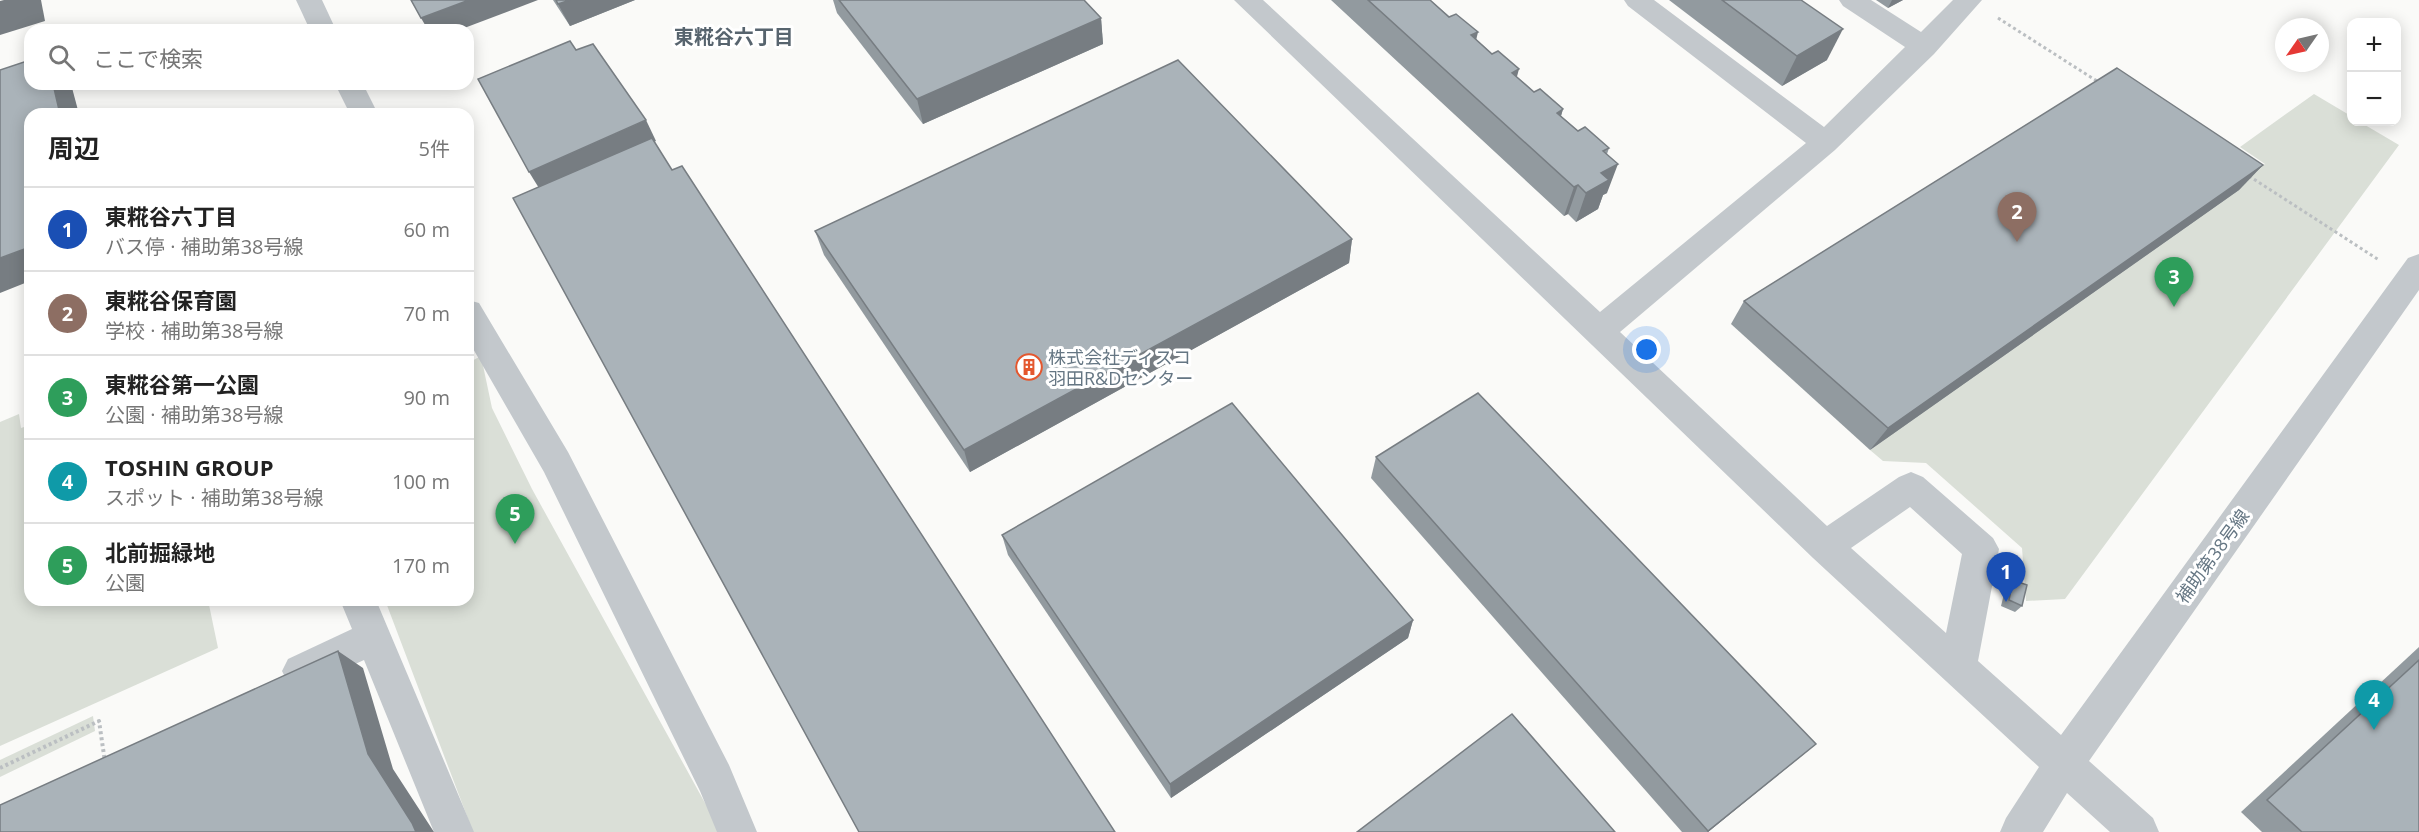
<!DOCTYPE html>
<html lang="ja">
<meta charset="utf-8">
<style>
:root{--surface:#fff;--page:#f6f6f6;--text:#222;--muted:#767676;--line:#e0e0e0;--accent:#e4572e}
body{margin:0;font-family:"Open Sans","Noto Sans JP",sans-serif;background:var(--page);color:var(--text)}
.controls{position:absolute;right:18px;top:18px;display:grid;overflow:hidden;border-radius:12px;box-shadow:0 3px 15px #0003}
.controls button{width:54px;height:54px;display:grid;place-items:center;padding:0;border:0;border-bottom:2px solid var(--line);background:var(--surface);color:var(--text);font:30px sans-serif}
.compass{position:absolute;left:2275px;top:18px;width:54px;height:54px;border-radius:50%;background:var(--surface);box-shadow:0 3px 15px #0003;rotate:236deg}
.you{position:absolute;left:1647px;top:350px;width:21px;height:21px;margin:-15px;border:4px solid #fff;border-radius:50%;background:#1a73e8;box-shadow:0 0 0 9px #1a73e833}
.badge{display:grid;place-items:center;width:39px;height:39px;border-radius:50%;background:var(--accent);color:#fff;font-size:20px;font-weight:700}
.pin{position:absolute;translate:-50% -50px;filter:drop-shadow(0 2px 3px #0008)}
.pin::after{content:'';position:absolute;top:32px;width:21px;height:18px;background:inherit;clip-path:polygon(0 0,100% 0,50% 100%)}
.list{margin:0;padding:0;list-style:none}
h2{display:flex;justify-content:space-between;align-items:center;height:78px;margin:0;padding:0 24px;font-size:26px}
h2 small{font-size:20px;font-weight:400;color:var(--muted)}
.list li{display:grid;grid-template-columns:39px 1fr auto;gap:18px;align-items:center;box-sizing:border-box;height:84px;padding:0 24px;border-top:2px solid var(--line)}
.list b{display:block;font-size:22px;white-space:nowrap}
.list p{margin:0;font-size:20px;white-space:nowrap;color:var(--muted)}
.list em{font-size:20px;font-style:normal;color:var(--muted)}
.icon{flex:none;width:33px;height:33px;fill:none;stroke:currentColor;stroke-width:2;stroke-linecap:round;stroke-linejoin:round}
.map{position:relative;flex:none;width:2419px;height:832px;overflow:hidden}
.search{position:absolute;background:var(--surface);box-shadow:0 3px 15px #0003;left:24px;top:24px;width:450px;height:66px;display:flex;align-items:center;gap:15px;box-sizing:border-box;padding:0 21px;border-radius:18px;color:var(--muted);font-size:22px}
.panel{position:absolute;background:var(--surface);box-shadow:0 3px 15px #0003;left:24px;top:108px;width:450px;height:498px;border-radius:18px}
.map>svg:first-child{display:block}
</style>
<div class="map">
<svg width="2419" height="832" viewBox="0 0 2419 832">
<rect width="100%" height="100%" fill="#fafaf8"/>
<!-- green -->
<g fill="#dadfd7">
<polygon points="2314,94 2351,116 2352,122 2360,122 2399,145 2065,599 2026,601 2022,548 1926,463 1883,461 1870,450 2265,164 2240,147"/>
<polygon points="481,356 492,408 532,489 721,832 473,832 385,600 468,600 468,363"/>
<polygon points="19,414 21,428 30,425 30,600 208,600 218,648 0,746 0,422"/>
<polygon points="93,716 95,731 0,777 0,760"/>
</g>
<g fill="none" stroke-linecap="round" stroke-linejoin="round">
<!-- path-far1 -->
<g stroke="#bbbfc2" stroke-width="3" stroke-dasharray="3 3" stroke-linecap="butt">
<polyline points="1998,18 2100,83"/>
<polyline points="2249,176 2379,260"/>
</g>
<!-- path -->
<polyline stroke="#bbbfc2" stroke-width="4" stroke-dasharray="3 3" stroke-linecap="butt" points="0,768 99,721 105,762"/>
<!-- minor -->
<g fill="#c3c8cc" fill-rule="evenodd">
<polygon points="296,0 322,0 336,30 310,30"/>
<path d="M 1234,0 L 1263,0 L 1600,312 L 1806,143 L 1628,6 L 1624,0 L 1654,0 L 1824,127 L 1905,47 L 1843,6 L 1839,0 L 1871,0 L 1921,32 L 1953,0 L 1982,0 L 1934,54 L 1835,150 L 1620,332 L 1827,526 L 1899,477 L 1911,472 L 1923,477 L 1993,538 L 1999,549 L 1978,661 L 2061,735 L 2408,258 L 2419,254 L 2419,290 L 2089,761 L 2153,818 L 2159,832 L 2110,832 L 2067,793 L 2043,832 L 2000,832 L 2006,818 L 2039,767 L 1813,558 ZM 1910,507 L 1962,554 L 1946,633 L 1851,548 Z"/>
<polygon points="335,84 363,84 378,114 350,114"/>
<polygon points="468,300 479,303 568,452 729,765 757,832 717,832 700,791 544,472 468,340"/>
<polygon points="340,600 376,600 474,832 434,832 364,660 301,689 288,683 282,671 288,659 352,629"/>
</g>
</g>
<!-- wall -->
<g fill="#929a9f">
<polygon points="553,0 635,0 570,26"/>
<polygon points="833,0 1084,0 1101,18 1103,44 923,124 837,13"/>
<polygon points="1331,0 1430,0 1476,39 1534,92 1563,109 1561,116 1578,131 1609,148 1607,154 1607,193 1603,195 1598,209 1576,222 1568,214 1564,216"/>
<polygon points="1669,0 1801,0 1827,60 1782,86"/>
<polygon points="1876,0 1903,0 1888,8"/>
<polygon points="2263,165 2239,190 1870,450 1731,324 1744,301"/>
<polygon points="815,231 1352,239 1349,263 970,472 824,255"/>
<polygon points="1376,457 1816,744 1708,832 1682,832 1371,478"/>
<polygon points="1002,535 1413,620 1408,638 1171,798 1008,555"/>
<polygon points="2013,580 2022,606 2015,612 2001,606 2006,586"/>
<polygon points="2419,647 2419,832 2262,832 2241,812"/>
</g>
<!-- shaded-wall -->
<g fill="#777d82">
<polygon points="4,0 41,0 45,21 0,35 0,1"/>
<polygon points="469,0 538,0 459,30 428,30 421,18"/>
<polygon points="570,0 635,0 570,26 558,4"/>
<polygon points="1892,0 1903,0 1888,8"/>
<polygon points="1101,18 1103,44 923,124 917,99"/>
<polygon points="1843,29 1827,60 1782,86 1797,56"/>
<polygon points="1478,32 1471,62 1471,35"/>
<polygon points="1519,69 1511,99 1512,73"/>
<polygon points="53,84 71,84 79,114 60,114"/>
<polygon points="1563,109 1554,139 1557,113"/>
<polygon points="646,120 656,141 542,193 529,172"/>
<polygon points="1618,164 1607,193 1603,195 1598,209 1576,222 1586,193 1601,173"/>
<polygon points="2263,165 2239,190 1870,450 1888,428"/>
<polygon points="1578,185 1568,214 1564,216 1574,187"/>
<polygon points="1352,239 1349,263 970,472 964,450"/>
<polygon points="30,247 30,281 0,293 0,258"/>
<polygon points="1413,620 1408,638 1171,798 1170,784"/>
<polygon points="338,651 363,668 393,769 434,832 416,832 368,754"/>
<polygon points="1816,744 1708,832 1707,832"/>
</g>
<!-- building -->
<g fill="#aab3b9" stroke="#777d82" stroke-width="1.5">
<polygon points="411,0 469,0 421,18"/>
<polygon points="556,0 570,0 558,4"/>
<polygon points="839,0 1084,0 1101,18 917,99"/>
<polygon points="1368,0 1430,0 1449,17 1456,14 1478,32 1471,35 1492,54 1498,51 1519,69 1512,73 1534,92 1540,89 1563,109 1557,113 1578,131 1585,127 1609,148 1603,151 1618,164 1601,173 1609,180 1586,193 1578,185 1574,187"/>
<polygon points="1722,0 1801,0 1843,29 1797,56"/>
<polygon points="570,41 576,50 593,44 646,120 529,172 478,79"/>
<polygon points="30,60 30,84 53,84 60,114 30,114 30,247 0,258 0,70"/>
<polygon points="1178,60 1352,239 964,450 815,231"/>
<polygon points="2117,68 2263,165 1888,428 1744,301"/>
<polygon points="652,138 672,170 682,166 1115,832 859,832 513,198"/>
<polygon points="1478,393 1816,744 1708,831 1376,457"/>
<polygon points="1232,403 1413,620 1170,784 1002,535"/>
<polygon points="2013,580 2027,585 2022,606 2009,600"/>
<polygon points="338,651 368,754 412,823 416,832 0,832 0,805"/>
<polygon points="2419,660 2419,832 2302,832 2267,800"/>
<polygon points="1512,714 1615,832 1357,832"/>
</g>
<!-- icons -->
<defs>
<g id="building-ring" transform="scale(1.35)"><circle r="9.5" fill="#fff" stroke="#e4572e" stroke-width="1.5"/><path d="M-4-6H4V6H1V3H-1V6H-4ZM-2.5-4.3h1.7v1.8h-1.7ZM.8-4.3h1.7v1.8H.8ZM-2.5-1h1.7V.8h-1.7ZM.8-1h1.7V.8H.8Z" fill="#e4572e"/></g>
</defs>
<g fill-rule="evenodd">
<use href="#building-ring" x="1029" y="367"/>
</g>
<g text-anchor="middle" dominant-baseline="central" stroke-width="6" stroke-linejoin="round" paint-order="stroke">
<!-- poi labels -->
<g font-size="18" fill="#657683" stroke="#fff" text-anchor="start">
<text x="1048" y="357">株式会社ディスコ<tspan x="1048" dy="21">羽田R&amp;Dセンター</tspan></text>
</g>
<!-- street labels -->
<g font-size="18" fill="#657683" stroke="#fff">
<text transform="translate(2212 556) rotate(-54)">補助第38号線</text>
</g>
<!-- neighbourhood labels -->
<g font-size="20" font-weight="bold" fill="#57646e" stroke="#fff">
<text x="734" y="36">東糀谷六丁目</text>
</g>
</g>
</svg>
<div class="controls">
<button>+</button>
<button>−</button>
</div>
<svg class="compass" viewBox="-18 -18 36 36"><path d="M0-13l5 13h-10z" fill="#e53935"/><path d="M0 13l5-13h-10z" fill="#767676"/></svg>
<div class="you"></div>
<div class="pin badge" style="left:2006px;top:602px;background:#1a4fb4">1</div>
<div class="pin badge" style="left:2017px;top:242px;background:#8d6e63">2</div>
<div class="pin badge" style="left:2174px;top:307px;background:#2e9e5b">3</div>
<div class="pin badge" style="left:2374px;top:730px;background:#0f9aa8">4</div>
<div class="pin badge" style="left:515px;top:544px;background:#2e9e5b">5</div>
<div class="search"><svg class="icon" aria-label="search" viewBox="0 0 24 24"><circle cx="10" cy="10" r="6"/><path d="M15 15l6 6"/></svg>ここで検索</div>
<section class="panel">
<h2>周辺<small>5件</small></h2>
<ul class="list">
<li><span class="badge" style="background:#1a4fb4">1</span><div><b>東糀谷六丁目</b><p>バス停 · 補助第38号線</p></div><em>60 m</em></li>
<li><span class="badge" style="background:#8d6e63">2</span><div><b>東糀谷保育園</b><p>学校 · 補助第38号線</p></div><em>70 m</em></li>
<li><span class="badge" style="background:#2e9e5b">3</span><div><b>東糀谷第一公園</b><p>公園 · 補助第38号線</p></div><em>90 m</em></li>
<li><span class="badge" style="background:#0f9aa8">4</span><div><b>TOSHIN GROUP</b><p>スポット · 補助第38号線</p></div><em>100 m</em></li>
<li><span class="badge" style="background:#2e9e5b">5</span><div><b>北前掘緑地</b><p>公園</p></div><em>170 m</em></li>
</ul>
</section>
</div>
